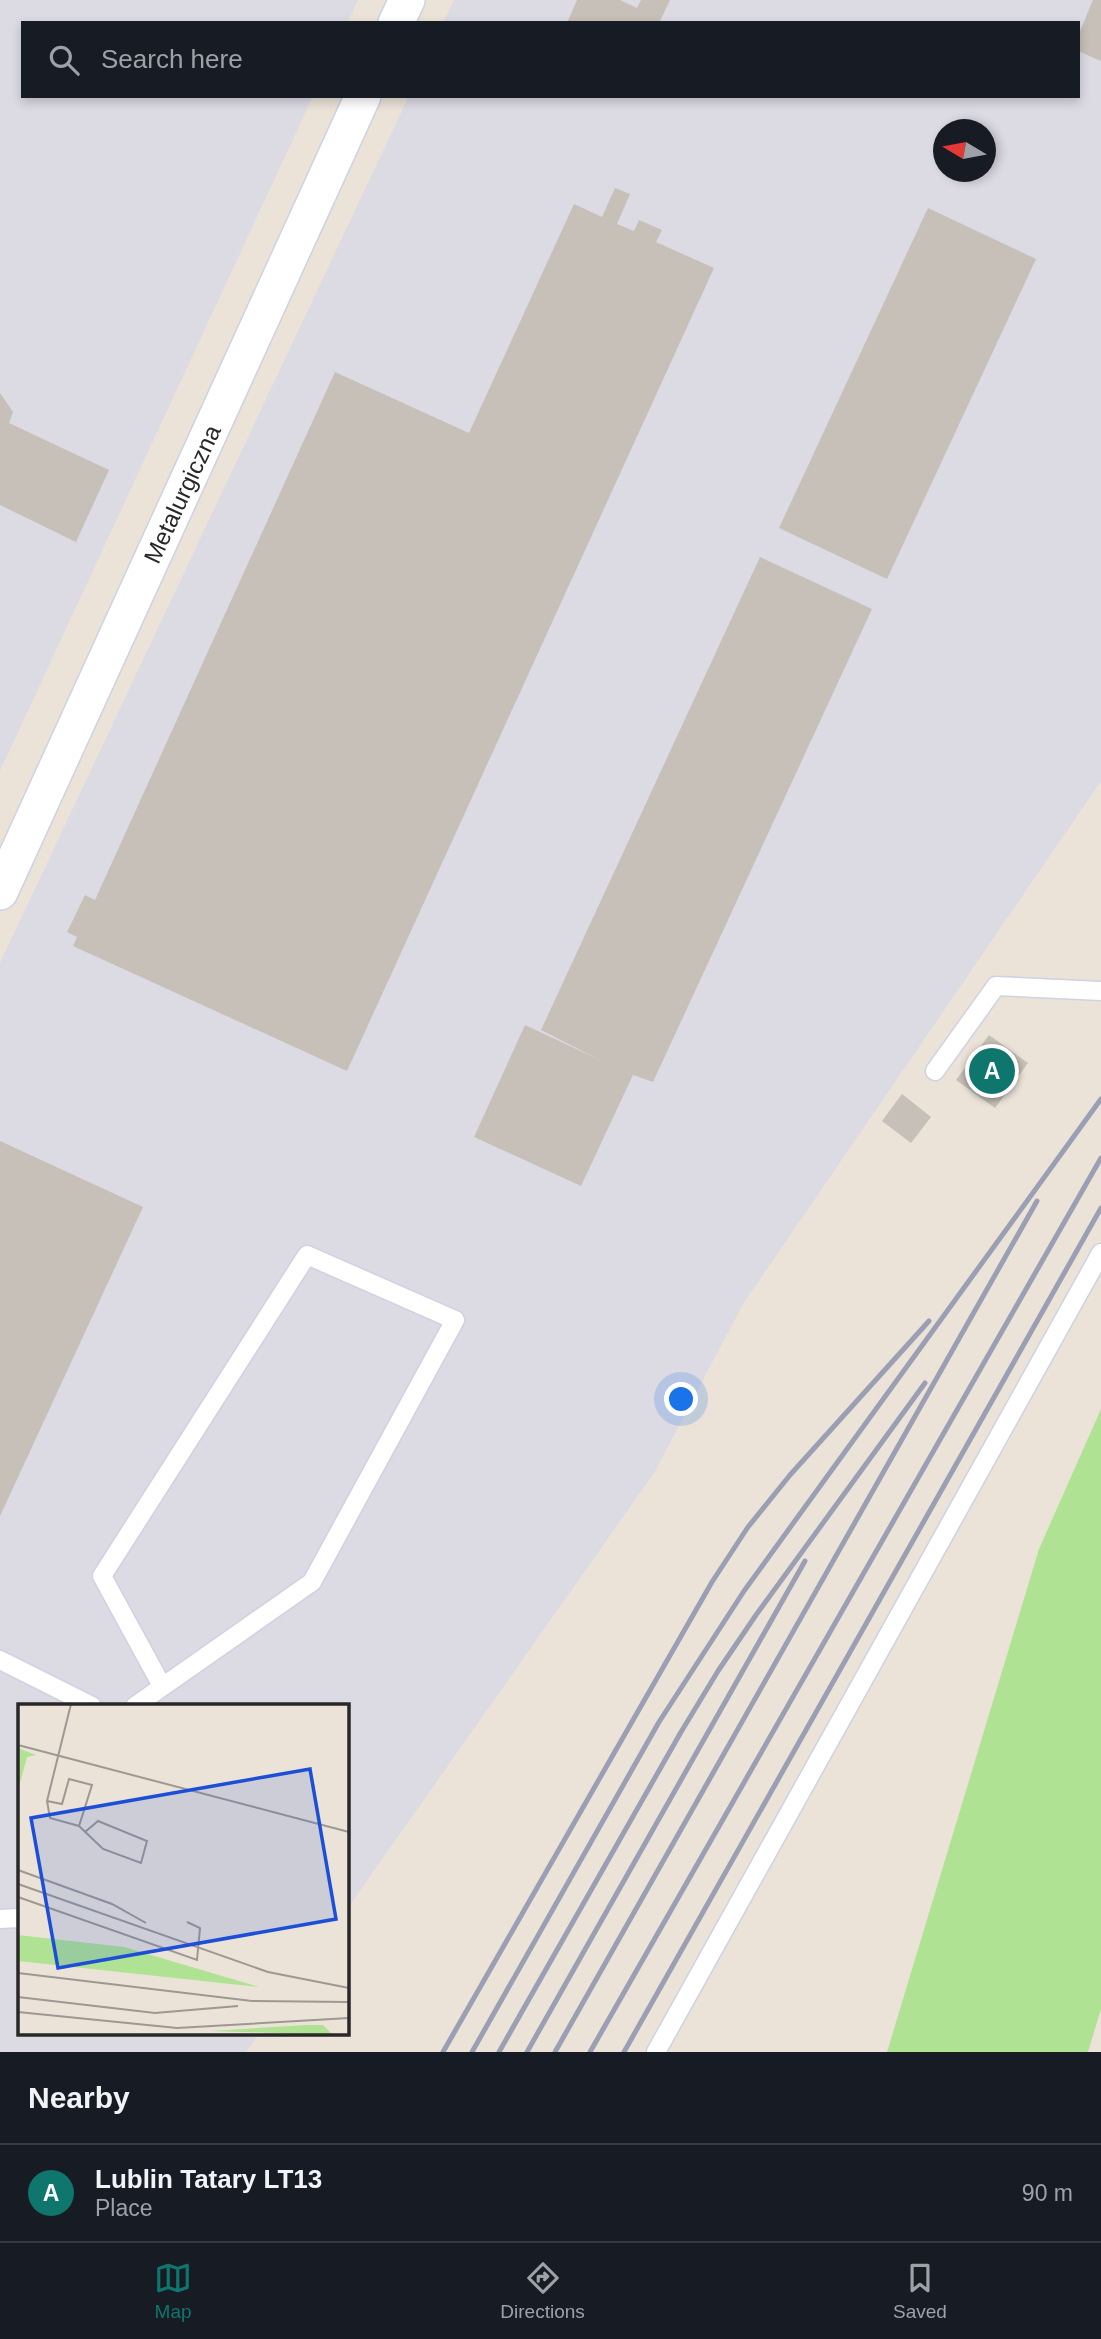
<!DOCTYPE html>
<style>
:root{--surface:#171b24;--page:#20242c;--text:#f1f3f6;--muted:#9ea1a6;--line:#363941;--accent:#0f766e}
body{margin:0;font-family:Helvetica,sans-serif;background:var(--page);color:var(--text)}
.compass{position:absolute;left:933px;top:119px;width:63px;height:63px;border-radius:50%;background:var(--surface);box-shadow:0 4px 10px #0003;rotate:280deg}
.you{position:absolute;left:682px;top:1400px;width:24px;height:24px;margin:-18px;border:5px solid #fff;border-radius:50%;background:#1a73e8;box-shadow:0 0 0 10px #1a73e833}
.badge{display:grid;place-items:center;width:46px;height:46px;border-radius:50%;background:var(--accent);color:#fff;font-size:23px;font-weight:700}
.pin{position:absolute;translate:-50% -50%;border:4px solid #fff;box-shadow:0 2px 7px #0006}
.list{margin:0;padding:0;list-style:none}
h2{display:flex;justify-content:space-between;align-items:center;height:91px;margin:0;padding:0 28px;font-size:30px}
h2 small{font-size:23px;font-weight:400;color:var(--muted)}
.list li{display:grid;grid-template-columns:46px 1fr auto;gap:21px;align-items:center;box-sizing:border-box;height:98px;padding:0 28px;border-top:2px solid var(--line)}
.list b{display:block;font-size:26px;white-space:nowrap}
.list p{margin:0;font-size:23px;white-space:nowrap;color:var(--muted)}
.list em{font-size:23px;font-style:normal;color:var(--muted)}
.icon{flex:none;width:38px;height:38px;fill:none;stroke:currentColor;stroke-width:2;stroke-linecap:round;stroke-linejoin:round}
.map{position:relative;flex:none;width:1101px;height:2052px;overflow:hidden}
.search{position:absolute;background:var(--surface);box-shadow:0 4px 10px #0003;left:21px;right:21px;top:21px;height:77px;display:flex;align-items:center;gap:18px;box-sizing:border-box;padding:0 24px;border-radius:0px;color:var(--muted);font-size:26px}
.sheet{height:189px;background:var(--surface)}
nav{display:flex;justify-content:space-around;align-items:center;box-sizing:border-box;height:98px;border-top:2px solid var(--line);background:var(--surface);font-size:19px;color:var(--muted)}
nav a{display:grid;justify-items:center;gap:4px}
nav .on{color:var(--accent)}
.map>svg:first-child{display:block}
</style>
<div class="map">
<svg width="1101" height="2052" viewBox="0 0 1101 2052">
<rect width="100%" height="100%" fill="#ebe3d8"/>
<!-- industrial -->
<g fill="#dcdae3" fill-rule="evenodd">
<polygon points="0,0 358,0 347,23 23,23 23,96 313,96 0,771"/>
<path d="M 454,0 L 1101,0 L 1101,781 L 743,1304 L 654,1473 L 347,1909 L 346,1706 L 19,1706 L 19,2033 L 259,2033 L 246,2052 L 0,2052 L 0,963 L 409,96 L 1078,96 L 1078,23 L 443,23 ZM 944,130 L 986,130 L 986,172 L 944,172 Z"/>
</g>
<!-- green -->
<polygon fill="#afe393" points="1101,1409 1101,2009 1088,2052 887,2052 1039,1549"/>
<!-- building -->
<g fill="#c6c0b8">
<polygon points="577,0 620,0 637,8 641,0 670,0 659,23 567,23"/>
<polygon points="1093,0 1101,0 1101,61 1078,51 1078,36"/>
<polygon points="615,188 630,194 617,224 634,231 639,220 662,230 656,242 714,268 347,1071 73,946 77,937 67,932 85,895 95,900 335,372 469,433 574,204 602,217"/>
<polygon points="928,208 1036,259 887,579 779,528"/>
<polygon points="0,393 13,412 9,423 109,470 76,542 0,505"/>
<polygon points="760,557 872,609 653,1082 633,1075 581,1186 474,1137 525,1025 600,1060 541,1030"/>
<polygon points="989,1035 1028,1063 995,1108 956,1080"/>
<polygon points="902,1094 931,1117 911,1143 882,1121"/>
<polygon points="0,1141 143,1207 0,1516"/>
</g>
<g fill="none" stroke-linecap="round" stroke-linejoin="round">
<!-- service casing -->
<g stroke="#ced2e1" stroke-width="21">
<g id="service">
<polyline points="935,1071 996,986 1101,991"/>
<polyline points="0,1660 92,1706"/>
<polyline points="135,1706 312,1582 455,1320 307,1255 102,1576 162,1686"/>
<polyline points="0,1919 19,1918"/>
<polyline points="656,2052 1101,1253"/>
</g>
</g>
<!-- minor casing -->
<g stroke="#ced2e1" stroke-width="38">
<g id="minor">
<polyline points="396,23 407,0"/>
<polyline points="0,892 363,96"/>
</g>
</g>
<!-- service -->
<use href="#service" stroke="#fff" stroke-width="18"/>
<!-- minor -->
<use href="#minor" stroke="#fff" stroke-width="35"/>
<!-- rail -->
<g stroke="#9b9fb3" stroke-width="5">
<polyline points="443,2052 712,1582 748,1527 790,1475 929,1321"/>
<polyline points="472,2052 659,1722 744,1591 1101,1099"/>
<polyline points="499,2052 681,1732 718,1671 756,1615 925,1383"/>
<polyline points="527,2052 805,1561"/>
<polyline points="555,2052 1037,1201"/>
<polyline points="590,2052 1101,1158"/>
<polyline points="624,2052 1101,1208"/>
</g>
</g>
<g text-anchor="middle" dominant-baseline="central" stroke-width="5" stroke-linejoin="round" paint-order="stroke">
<!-- street labels -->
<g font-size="24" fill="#282828" stroke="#fff">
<text transform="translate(182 494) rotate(-65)">Metalurgiczna</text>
</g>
</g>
<!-- overview -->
<g transform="translate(18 1704)">
<rect width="331" height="331" fill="#ebe3d8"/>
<path d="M 0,44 L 18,51 L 9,53 L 0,86 ZM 0,231 L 106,243 L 241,283 L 0,257 ZM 288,321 L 305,321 L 314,330 L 323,331 L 193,327 Z" fill="#afe393"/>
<path fill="none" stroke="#9d9892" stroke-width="2" d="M 0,41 L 331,128M 29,97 L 44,100 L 51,75 L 74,81 L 61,122 L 32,114 L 29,97 L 53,0M 61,122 L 85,145 L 123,159 L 129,137 L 80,117 L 67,128M 0,166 L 94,200 L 128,219M 0,180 L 250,268 L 331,284M 0,193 L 179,256 L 182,224 L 169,218M 0,269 L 234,297 L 331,298M 0,293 L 137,309 L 220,302M 0,308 L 159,324 L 331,314"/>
<path fill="#1d4ed8" fill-opacity="0.15" stroke="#1d4ed8" stroke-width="3.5" d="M 292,65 L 318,215 L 40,264 L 13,114 Z"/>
<rect width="331" height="331" fill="none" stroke="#282828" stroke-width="3.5"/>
</g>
</svg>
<svg class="compass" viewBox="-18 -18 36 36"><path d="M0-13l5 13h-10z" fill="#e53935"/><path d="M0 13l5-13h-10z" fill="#9ea1a6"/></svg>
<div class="you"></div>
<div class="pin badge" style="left:992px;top:1071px">A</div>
<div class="search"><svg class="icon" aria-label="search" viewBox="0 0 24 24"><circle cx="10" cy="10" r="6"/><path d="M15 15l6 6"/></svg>Search here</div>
</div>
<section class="sheet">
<h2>Nearby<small></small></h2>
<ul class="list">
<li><span class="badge">A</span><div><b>Lublin Tatary LT13</b><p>Place</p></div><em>90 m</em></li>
</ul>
</section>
<nav>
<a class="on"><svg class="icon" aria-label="map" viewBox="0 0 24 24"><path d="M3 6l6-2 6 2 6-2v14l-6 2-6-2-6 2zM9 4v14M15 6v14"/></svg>Map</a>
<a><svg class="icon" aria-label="directions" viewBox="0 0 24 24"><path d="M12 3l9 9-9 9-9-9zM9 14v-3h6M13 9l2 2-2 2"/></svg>Directions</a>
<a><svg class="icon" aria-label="saved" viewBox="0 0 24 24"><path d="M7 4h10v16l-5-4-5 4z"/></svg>Saved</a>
</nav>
